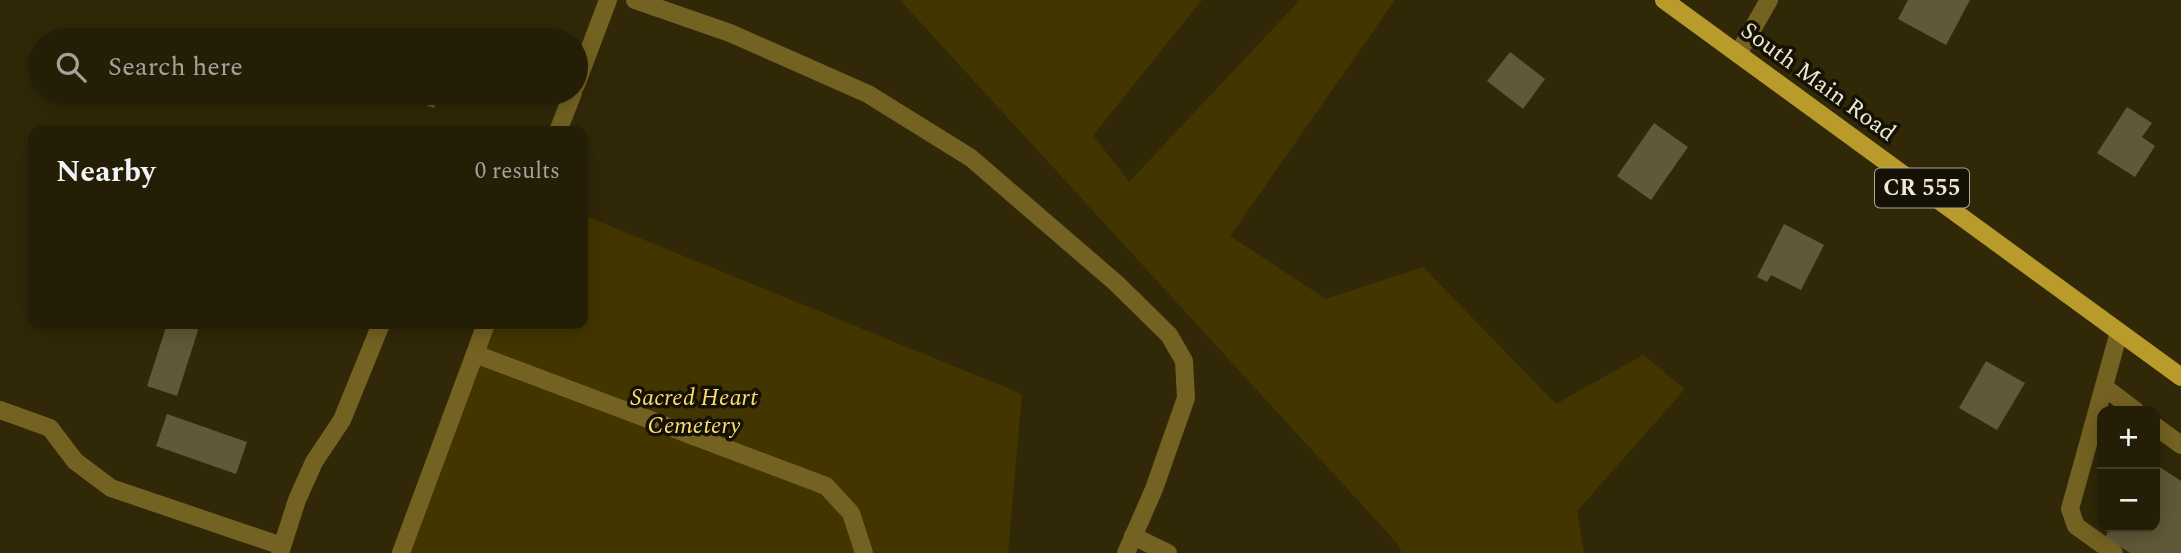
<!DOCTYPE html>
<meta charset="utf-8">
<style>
:root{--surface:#251e06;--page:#312b14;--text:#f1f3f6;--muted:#a3a29b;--line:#423c28}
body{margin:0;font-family:Spectral,serif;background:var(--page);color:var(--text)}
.controls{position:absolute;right:21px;bottom:21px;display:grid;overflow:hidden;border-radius:14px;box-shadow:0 4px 18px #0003}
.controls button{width:63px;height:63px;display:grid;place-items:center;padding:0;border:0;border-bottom:2px solid var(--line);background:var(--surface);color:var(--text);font:35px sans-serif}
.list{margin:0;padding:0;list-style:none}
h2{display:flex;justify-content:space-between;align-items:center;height:91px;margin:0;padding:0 28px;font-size:30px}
h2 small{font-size:23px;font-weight:400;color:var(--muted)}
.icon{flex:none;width:38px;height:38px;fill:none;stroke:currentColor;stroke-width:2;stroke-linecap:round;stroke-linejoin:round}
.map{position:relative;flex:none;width:2181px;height:553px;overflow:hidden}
.search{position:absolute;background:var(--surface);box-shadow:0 4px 18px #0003;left:28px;top:28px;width:560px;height:77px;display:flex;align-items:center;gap:18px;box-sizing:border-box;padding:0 24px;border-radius:38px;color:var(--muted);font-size:26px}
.panel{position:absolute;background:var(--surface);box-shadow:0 4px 18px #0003;left:28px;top:126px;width:560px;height:203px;border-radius:14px}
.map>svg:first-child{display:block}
</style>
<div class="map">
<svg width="2181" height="553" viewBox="0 0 2181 553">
<rect width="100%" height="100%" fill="#312808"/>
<!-- green -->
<g fill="#433500">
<polygon points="900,0 1202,0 1093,135 1129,182 1300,0 1395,0 1230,236 1326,299 1423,267 1556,404 1643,355 1685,389 1577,511 1584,553 1402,553 1397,543"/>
<polygon points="583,215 1022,394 1008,553 411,553 488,324 583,324"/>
</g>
<!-- building -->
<g fill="#615838">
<polygon points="1908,0 1970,0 1946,45 1898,19"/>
<polygon points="1510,52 1545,79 1523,109 1487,81"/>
<polygon points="405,93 439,93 434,108 403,97"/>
<polygon points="2127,107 2152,123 2142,137 2155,146 2135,177 2097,153"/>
<polygon points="1654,123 1688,147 1651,200 1617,176"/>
<polygon points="1784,224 1824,245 1801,290 1771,275 1767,282 1757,277"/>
<polygon points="167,324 200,324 177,396 147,386"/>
<polygon points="1986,361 2025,383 1997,430 1959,408"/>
<polygon points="167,414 247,442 236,474 156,446"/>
<polygon points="2155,464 2181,481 2181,553 2130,553 2105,537 2111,527 2155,527"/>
</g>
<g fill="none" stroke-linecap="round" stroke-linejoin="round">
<!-- service -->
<g stroke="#746222" stroke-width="18">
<polyline points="635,0 730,33 868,94 971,158 1116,283 1169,335 1184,361 1186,398 1154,489 1126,553"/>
<polyline points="475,354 826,486 851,513 864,553"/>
<polyline points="2104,387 2136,411"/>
<polyline points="0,410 50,428 75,461 111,488 282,546"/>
<polyline points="2155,426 2181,445"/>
<polyline points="1133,536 1168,553"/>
<polyline points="280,553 297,500 314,462 342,420 381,324"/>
<polyline points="2114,553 2076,526 2070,509 2119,332"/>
</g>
<!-- minor -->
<g stroke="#746222" stroke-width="18">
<polyline points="1738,54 1769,0"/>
<polyline points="576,85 608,0"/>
<polyline points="558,131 573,93"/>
<polyline points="401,553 486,324"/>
</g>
<!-- primary -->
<polyline stroke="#b99b2c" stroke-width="18" points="1664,0 2181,377"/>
</g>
<g text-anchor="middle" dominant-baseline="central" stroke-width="7" stroke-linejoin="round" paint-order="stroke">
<!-- shield labels -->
<rect fill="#151105" stroke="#aca897" stroke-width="2" x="1875" y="168.5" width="94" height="39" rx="5"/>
<g font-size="23" font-weight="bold" fill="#ede8d6">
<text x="1922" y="188">CR 555</text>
</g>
<!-- street labels -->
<g font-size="24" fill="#ede8d6" stroke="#151105">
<text transform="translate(1818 82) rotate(36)">South Main Road</text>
</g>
<!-- park labels -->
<g font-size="24" font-style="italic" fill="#fcdd76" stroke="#151105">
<text x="694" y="398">Sacred Heart<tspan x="694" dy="28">Cemetery</tspan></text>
</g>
</g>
</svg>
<div class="controls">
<button>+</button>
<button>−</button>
</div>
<div class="search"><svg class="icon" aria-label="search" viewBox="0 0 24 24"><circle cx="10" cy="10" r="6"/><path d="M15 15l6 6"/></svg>Search here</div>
<section class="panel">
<h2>Nearby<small>0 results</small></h2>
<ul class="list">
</ul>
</section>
</div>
